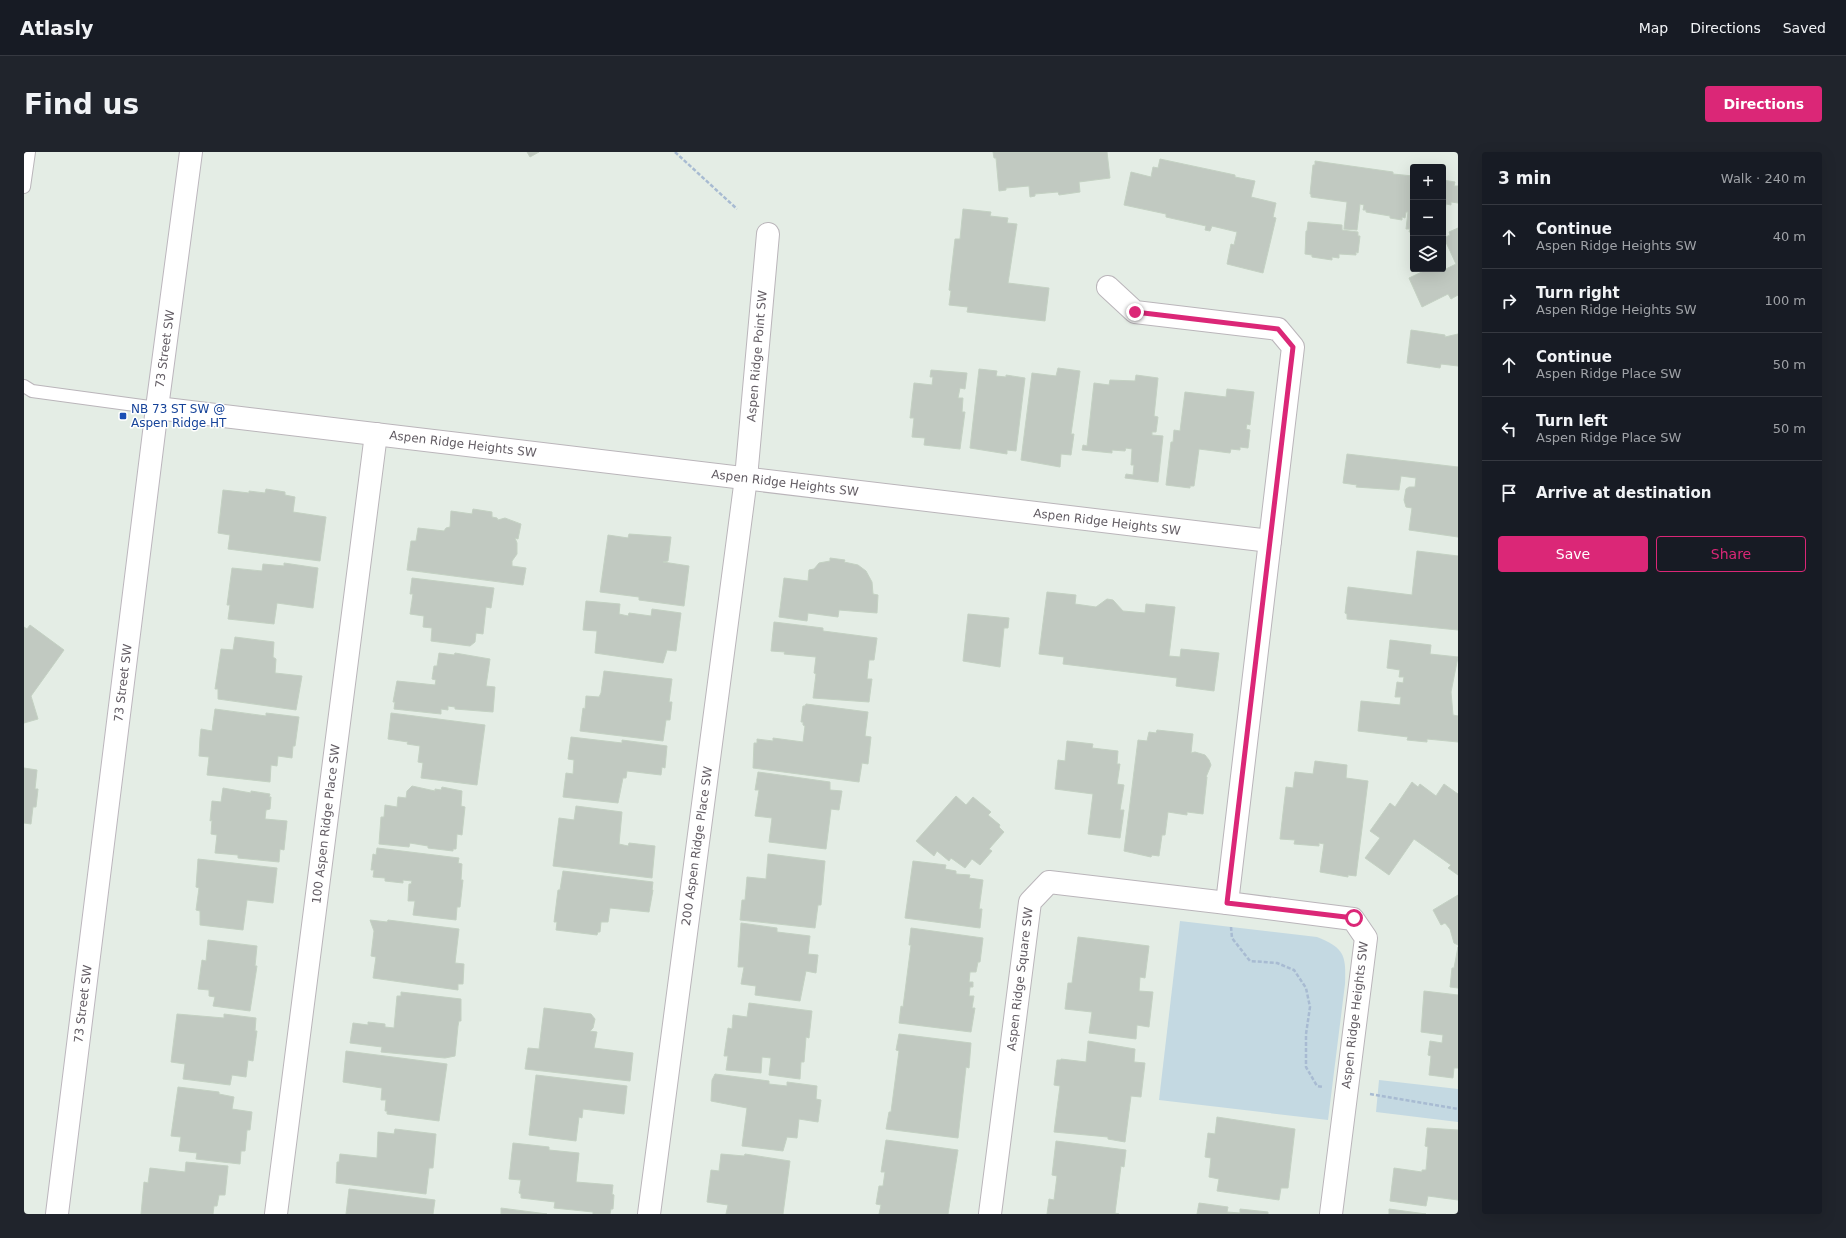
<!DOCTYPE html>
<meta charset="utf-8">
<style>
:root{--surface:#171b24;--page:#20242c;--text:#f1f3f6;--muted:#9ea1a6;--line:#363941;--accent:#db2777}
body{margin:0;font-family:"DejaVu Sans",sans-serif;background:var(--page);color:var(--text)}
.controls{position:absolute;right:12px;top:12px;display:grid;overflow:hidden;border-radius:4px;box-shadow:0 4px 16px #0002}
.controls button{width:36px;height:36px;display:grid;place-items:center;padding:0;border:0;border-bottom:1px solid var(--line);background:var(--surface);color:var(--text);font:20px sans-serif}
.stop{position:absolute;width:12px;height:12px;margin:-9px;border:3px solid #db2777;border-radius:50%;background:#fff}
.stop.end{background:#db2777;border-color:#fff;box-shadow:0 1px 4px #0008}
.list{margin:0;padding:0;list-style:none}
h2{display:flex;justify-content:space-between;align-items:center;height:52px;margin:0;padding:0 16px;font-size:17px}
h2 small{font-size:13px;font-weight:400;color:var(--muted)}
.list li{display:grid;grid-template-columns:26px 1fr auto;gap:12px;align-items:center;box-sizing:border-box;height:64px;padding:0 16px;border-top:1px solid var(--line)}
.list b{display:block;font-size:15px;white-space:nowrap}
.list p{margin:0;font-size:13px;white-space:nowrap;color:var(--muted)}
.list em{font-size:13px;font-style:normal;color:var(--muted)}
.actions{display:flex;gap:8px;padding:12px 16px}
.actions a{flex:1;padding:9px 0;border:1px solid var(--accent);border-radius:4px;text-align:center;font-size:14px;color:var(--accent)}
.actions .main{background:var(--accent);color:#fff}
.icon{flex:none;width:22px;height:22px;fill:none;stroke:currentColor;stroke-width:2;stroke-linecap:round;stroke-linejoin:round}
.map{position:relative;flex:none;width:1434px;height:1062px;overflow:hidden;border-radius:4px}
header{display:flex;align-items:center;gap:24px;box-sizing:border-box;height:56px;padding:0 20px;background:var(--surface);border-bottom:1px solid var(--line)}
header strong{font-size:19px}
nav{display:flex;gap:22px;margin-inline-start:auto;font-size:14px}
.intro{display:flex;align-items:center;justify-content:space-between;box-sizing:border-box;height:96px;padding:0 24px}
h1{margin:0;font-size:28px}
.button{padding:10px 18px;border-radius:4px;background:var(--accent);color:#fff;font-size:14px;font-weight:700}
main{display:flex;gap:24px;padding:0 24px}
aside{flex:1;background:var(--surface);border-radius:4px;box-shadow:0 4px 16px #0002}
.map>svg:first-child{display:block}
</style>
<header>
<strong>Atlasly</strong>
<nav><a>Map</a><a>Directions</a><a>Saved</a></nav>
</header>
<div class="intro"><h1>Find us</h1><a class="button">Directions</a></div>
<main>
<div class="map">
<svg width="1434" height="1062" viewBox="0 0 1434 1062">
<rect width="100%" height="100%" fill="#e4ede5"/>
<!-- green -->
<g fill="#c4d9e2">
<path d="M 1156,769 L 1293,785 C 1321,796 1322,804 1321,832 L 1304,968 L 1135,948 Z"/>
<polygon points="1355,928 1434,937 1434,970 1352,960"/>
</g>
<!-- building -->
<g fill="#c1c9c1" stroke="#c4d1c3">
<polygon points="503,0 515,0 506,5"/>
<polygon points="969,0 1083,0 1086,26 1055,30 1056,40 1035,43 1034,40 1011,42 1011,44 1006,45 1005,34 982,36 982,38 975,39 972,6 970,6"/>
<polygon points="1136,7 1211,23 1211,25 1231,29 1227,45 1252,51 1249,65 1252,66 1239,121 1203,112 1207,92 1210,93 1213,80 1188,74 1186,79 1181,78 1182,74 1142,65 1142,62 1100,53 1107,20 1127,25 1129,15 1134,16"/>
<polygon points="1291,9 1369,20 1369,22 1389,24 1389,80 1385,80 1386,77 1382,77 1384,60 1382,60 1381,66 1378,65 1378,68 1366,66 1366,64 1342,60 1342,58 1339,58 1340,53 1336,52 1333,78 1320,77 1323,50 1287,45 1287,42 1286,42 1289,13 1291,13"/>
<polygon points="1419,28 1431,30 1430,34 1434,34 1434,51 1427,50 1427,53 1422,52 1420,67"/>
<polygon points="939,57 967,60 966,64 984,66 983,71 993,72 984,131 1025,136 1021,169 943,160 944,155 925,153 927,139 925,138 931,87 936,87"/>
<polygon points="1284,70 1318,73 1318,78 1334,80 1334,84 1336,84 1334,101 1332,100 1332,103 1315,102 1315,106 1308,105 1308,108 1288,105 1288,103 1281,102 1282,79 1283,79"/>
<polygon points="1434,76 1434,143 1427,147 1424,142 1398,155 1385,126 1404,117 1415,117 1416,120 1432,112 1420,86 1426,83 1425,80"/>
<polygon points="1387,178 1421,183 1421,185 1434,182 1434,214 1417,212 1416,216 1383,211"/>
<polygon points="1034,216 1056,219 1047,282 1050,282 1047,303 1037,302 1036,315 997,308 1008,221 1032,224"/>
<polygon points="955,217 973,219 972,224 982,225 982,223 1001,226 992,299 983,298 983,302 946,296"/>
<polygon points="907,218 943,221 941,237 936,236 934,246 939,246 938,260 941,260 936,297 900,293 901,286 888,285 890,266 886,266 890,231 908,233 909,225 906,225"/>
<polygon points="1112,223 1134,226 1130,264 1134,265 1132,280 1128,280 1128,283 1139,284 1134,330 1101,326 1102,322 1109,323 1110,313 1107,313 1108,297 1102,296 1101,299 1088,298 1088,301 1058,298 1059,293 1063,294 1070,231 1085,233 1086,228 1111,229"/>
<polygon points="1203,237 1230,240 1226,273 1223,272 1222,277 1226,278 1224,296 1216,295 1216,298 1207,297 1206,301 1175,297 1170,334 1166,334 1166,336 1142,333 1147,290 1149,290 1150,278 1156,279 1161,240 1202,245"/>
<polygon points="1323,302 1434,315 1434,385 1385,378 1388,356 1382,355 1380,348 1382,337 1385,335 1391,335 1392,326 1377,324 1375,338 1332,335 1333,333 1319,331"/>
<polygon points="242,337 261,340 261,343 271,345 269,360 302,365 296,409 204,397 206,383 194,381 199,338 225,341 225,339 241,341"/>
<polygon points="449,357 468,360 468,365 473,366 474,368 481,366 497,372 494,387 491,386 493,391 493,402 488,409 488,414 502,416 499,433 383,418 387,389 392,389 394,376 420,379 422,376 426,375 427,359 448,362"/>
<polygon points="605,382 647,385 644,409 639,410 665,414 660,454 615,448 615,445 576,440 584,383 604,386"/>
<polygon points="1393,399 1434,404 1434,478 1323,467 1323,462 1321,461 1324,435 1388,443"/>
<polygon points="806,406 821,408 820,410 834,413 842,419 848,430 849,442 854,443 853,461 815,458 814,465 784,461 783,469 755,465 760,426 784,429 785,418 790,417 795,411 806,409"/>
<polygon points="260,411 294,416 289,456 253,451 250,472 204,467 206,453 203,453 208,416 238,419 239,412 260,414"/>
<polygon points="388,426 470,436 467,456 462,455 459,482 452,481 451,490 446,494 407,489 408,476 399,475 400,464 386,462 389,442 386,442"/>
<polygon points="1023,440 1052,443 1051,452 1072,455 1083,447 1089,448 1099,459 1121,461 1122,452 1151,455 1145,504 1156,505 1157,497 1195,501 1190,539 1152,534 1153,526 1039,512 1040,505 1015,502"/>
<polygon points="562,449 596,452 595,462 604,464 605,461 627,464 628,457 657,461 652,499 643,498 639,511 571,501 573,479 559,478"/>
<polygon points="944,462 985,466 984,476 980,476 976,515 939,509"/>
<polygon points="750,470 799,476 799,479 853,486 850,508 845,508 843,527 848,527 845,550 789,546 792,522 790,521 792,505 760,502 761,500 747,499"/>
<polygon points="6,473 40,498 7,544 14,567 0,571 0,475 3,477"/>
<polygon points="211,485 250,490 249,505 252,507 251,521 278,524 272,558 194,547 194,537 191,537 197,497 209,498"/>
<polygon points="1366,488 1407,493 1406,502 1434,505 1427,540 1429,563 1434,564 1434,590 1403,587 1403,590 1383,588 1384,585 1334,579 1337,549 1376,553 1377,545 1371,545 1373,530 1379,531 1380,525 1375,525 1376,518 1363,516"/>
<polygon points="415,501 430,503 431,501 466,507 462,534 471,535 469,560 431,557 431,555 424,554 424,558 417,557 417,562 370,557 371,550 369,550 373,529 411,533 412,528 408,527 410,514 413,514"/>
<polygon points="580,519 648,527 645,550 648,550 646,568 642,568 639,589 556,579 559,556 561,557 562,544 575,545 577,541"/>
<polygon points="782,552 844,560 841,584 847,585 844,612 838,611 835,630 729,616 730,591 733,591 733,587 749,589 749,586 779,590 781,574 779,573 779,570 777,570 779,554 781,554"/>
<polygon points="191,557 242,564 242,561 275,565 271,594 269,594 268,606 254,604 253,614 247,613 246,630 183,623 185,605 175,604 176,586 177,577 188,579"/>
<polygon points="367,561 461,573 453,633 397,626 399,611 394,610 396,594 383,592 384,590 364,587"/>
<polygon points="1133,578 1169,582 1167,601 1171,600 1181,603 1185,608 1187,613 1182,625 1183,625 1179,662 1163,660 1163,663 1144,660 1141,683 1138,683 1135,704 1128,703 1127,705 1100,699 1114,588 1123,589 1125,580 1132,581"/>
<polygon points="547,585 598,591 598,588 643,594 641,616 638,615 637,623 603,619 602,626 599,626 594,651 539,645 542,621 549,622 550,608 544,607"/>
<polygon points="1043,589 1069,592 1068,596 1094,599 1093,612 1096,612 1093,632 1100,633 1096,658 1100,658 1096,686 1064,682 1069,642 1031,637 1034,608 1041,609"/>
<polygon points="1291,609 1323,613 1322,626 1344,629 1332,724 1324,723 1324,725 1296,720 1300,692 1295,691 1295,694 1270,692 1271,688 1256,687 1262,635 1269,636 1271,620 1289,622"/>
<polygon points="0,616 13,618 11,637 14,637 12,655 9,655 7,672 0,671"/>
<polygon points="734,620 806,630 806,638 818,639 815,658 807,657 802,697 745,690 748,666 731,664 735,638 731,638"/>
<polygon points="1388,630 1394,635 1396,632 1412,644 1420,632 1434,642 1434,723 1424,716 1427,713 1390,687 1365,723 1341,706 1356,686 1346,679 1366,651 1371,655"/>
<polygon points="388,634 411,639 411,637 417,638 418,635 438,639 437,654 441,655 438,683 433,682 432,697 429,697 429,699 404,696 404,694 386,691 385,695 355,692 357,665 360,665 361,653 373,655 374,645 382,646 383,639"/>
<polygon points="199,636 227,641 227,639 246,642 245,645 247,645 246,657 242,658 241,667 263,669 260,698 256,697 255,710 214,706 214,703 191,701 193,683 187,682 188,668 186,669 188,649 197,650"/>
<polygon points="932,644 942,653 949,645 967,660 964,663 976,673 975,675 980,680 965,697 968,699 956,713 948,707 941,716 927,706 925,709 913,699 910,704 892,689"/>
<polygon points="552,654 598,660 595,692 604,694 605,691 631,694 628,726 529,714 535,666 550,668"/>
<polygon points="353,696 435,706 434,711 438,712 437,728 439,728 436,755 433,755 432,768 389,763 391,749 384,749 385,732 387,732 388,729 379,728 379,731 361,729 361,726 349,725 350,718 347,718 349,702 352,703"/>
<polygon points="744,702 801,709 797,753 794,753 791,776 716,768 718,748 721,748 723,725 742,727"/>
<polygon points="174,707 253,716 249,751 223,748 219,778 176,773 176,759 172,758 175,736 172,735"/>
<polygon points="889,709 922,713 921,717 932,719 932,722 946,723 945,726 959,728 955,757 958,757 956,776 881,766"/>
<polygon points="539,719 629,730 628,738 629,738 625,760 586,756 584,770 577,770 576,780 574,780 573,783 532,778 533,770 530,770 534,738 536,738"/>
<polygon points="1434,743 1434,793 1430,791 1426,777 1421,771 1417,773 1409,758"/>
<polygon points="346,768 363,770 364,768 435,777 431,811 440,812 439,832 434,832 434,838 349,826 352,805 347,804 350,779"/>
<polygon points="717,771 753,776 753,780 786,784 784,802 794,803 792,821 782,819 776,849 731,843 732,834 717,832 720,815 714,815"/>
<polygon points="887,776 959,786 956,810 954,810 952,820 946,820 945,830 949,830 949,835 946,835 945,844 950,844 948,856 951,856 947,880 875,871 877,854 879,855 887,793 885,793"/>
<polygon points="1054,785 1125,794 1121,826 1116,825 1115,839 1129,840 1125,875 1113,873 1112,887 1065,881 1068,860 1041,857 1044,831 1048,831"/>
<polygon points="184,788 233,794 231,814 233,814 226,859 189,854 191,845 185,844 185,838 174,837 178,808 182,809"/>
<polygon points="1434,795 1434,836 1426,835 1428,816 1430,816"/>
<polygon points="1400,839 1434,843 1434,916 1430,916 1429,926 1405,923 1407,904 1404,903 1406,889 1418,891 1419,883 1397,880"/>
<polygon points="377,840 437,847 437,869 435,869 434,874 431,904 421,906 357,900 358,895 326,891 329,871 344,873 344,870 361,872 361,875 370,876 373,844 377,844"/>
<polygon points="725,851 788,859 785,886 782,885 780,910 777,910 776,927 745,923 747,906 738,905 737,921 702,918 704,904 700,904 704,876 708,877 709,863 723,865"/>
<polygon points="520,856 567,862 571,867 569,876 566,879 573,880 570,896 609,901 606,929 501,917 504,896 515,897"/>
<polygon points="153,862 200,866 200,862 232,866 231,879 233,879 229,909 224,908 222,925 208,923 206,933 159,927 161,912 147,910"/>
<polygon points="875,882 947,891 945,916 942,915 934,986 862,977 865,960 867,960 875,899 872,898"/>
<polygon points="1064,889 1111,897 1110,910 1121,911 1117,945 1107,944 1101,990 1084,987 1084,985 1030,980 1036,934 1030,933 1033,908 1037,908 1037,907 1062,910"/>
<polygon points="322,899 423,912 415,969 363,962 363,959 361,959 362,948 357,948 358,936 319,930"/>
<polygon points="691,922 745,929 745,932 763,934 763,930 793,934 792,947 797,948 794,970 775,967 773,986 763,985 759,999 718,994 723,956 687,949 688,928"/>
<polygon points="512,923 603,934 600,962 559,957 558,966 555,965 552,989 505,983"/>
<polygon points="154,935 195,940 195,942 210,945 208,957 228,960 226,978 223,978 221,999 217,999 216,1012 172,1007 173,1001 155,999 157,985 147,984"/>
<polygon points="1193,965 1271,977 1264,1036 1257,1036 1255,1048 1193,1039 1195,1027 1185,1025 1187,1006 1181,1005 1184,981 1191,982"/>
<polygon points="1403,976 1434,978 1434,1048 1404,1044 1402,1054 1366,1049 1370,1016 1398,1020 1398,1018 1402,1018 1404,995 1401,994"/>
<polygon points="371,977 412,982 409,1016 405,1016 402,1042 312,1031 313,1010 315,1010 316,1002 353,1006 354,980 370,982"/>
<polygon points="862,988 934,998 924,1062 855,1062 857,1053 852,1052 855,1034 859,1034 861,1020 857,1020"/>
<polygon points="1032,989 1102,998 1100,1015 1097,1014 1091,1061 1095,1062 1023,1062 1025,1047 1030,1048 1033,1024 1028,1023"/>
<polygon points="489,991 525,995 525,998 555,1001 552,1030 589,1033 588,1042 590,1043 589,1057 587,1057 586,1062 569,1062 569,1060 530,1056 531,1050 497,1046 497,1042 495,1041 497,1028 485,1027"/>
<polygon points="697,1002 720,1004 721,1002 766,1009 759,1062 702,1062 704,1053 683,1050 687,1018 695,1019"/>
<polygon points="162,1010 204,1014 201,1043 195,1043 193,1054 190,1054 189,1062 117,1062 120,1030 124,1031 126,1016 161,1020"/>
<polygon points="325,1037 411,1048 409,1062 322,1062"/>
<polygon points="1175,1051 1204,1055 1203,1060 1216,1061 1216,1057 1244,1060 1244,1062 1173,1062"/>
<polygon points="477,1056 523,1062 477,1062"/>
<polygon points="1365,1057 1402,1062 1365,1062"/>
</g>
<g fill="none" stroke-linecap="round" stroke-linejoin="round">
<!-- lane casing -->
<g stroke="#bab5ba" stroke-width="14">
<g id="lane">
<polyline points="0,35 5,0"/>
<polyline points="0,234 8,239 133,256"/>
</g>
</g>
<!-- street casing -->
<g stroke="#bab5ba" stroke-width="24">
<g id="street">
<polyline points="1084,135 1111,160 1254,177 1269,195 1203,751 1329,767 1342,786 1307,1062"/>
<polyline points="133,256 1246,389"/>
<polyline points="252,1062 352,282"/>
<polyline points="625,1062 722,326 744,82"/>
<polyline points="966,1062 1006,750 1025,730 1203,751"/>
</g>
</g>
<!-- secondary casing -->
<g stroke="#bcb6bd" stroke-width="24">
<polyline id="secondary" points="33,1062 133,256 167,0"/>
</g>
<!-- path -->
<g stroke="#a8bbd2" stroke-width="2.5" stroke-dasharray="4 2" stroke-linecap="butt">
<polyline points="651,0 713,57"/>
<polyline points="1207,775 1208,786 1226,809 1253,811 1270,818 1282,836 1286,855 1282,882 1282,915 1293,934 1299,935"/>
<polyline points="1346,942 1434,957"/>
</g>
<!-- lane -->
<use href="#lane" stroke="#fff" stroke-width="12"/>
<!-- street -->
<use href="#street" stroke="#fff" stroke-width="22"/>
<!-- secondary -->
<use href="#secondary" stroke="#fff" stroke-width="22"/>
</g>
<g fill="none" stroke-linecap="round" stroke-linejoin="round">
<!-- route -->
<polyline stroke="#db2777" stroke-width="5" points="1111,160 1254,177 1269,195 1203,751 1330,766"/>
</g>
<!-- markers -->
<rect fill="#1a4fb4" stroke="#fff" stroke-width="1.5" x="95" y="260" width="8" height="8" rx="2"/>
<g text-anchor="middle" dominant-baseline="central" stroke-width="3" stroke-linejoin="round" paint-order="stroke">
<!-- street labels -->
<g font-size="12" fill="#625c63" stroke="#fff">
<text transform="translate(141 197) rotate(-82)">73 Street SW</text>
<text transform="translate(733 204) rotate(-85)">Aspen Ridge Point SW</text>
<text transform="translate(439 292) rotate(7)">Aspen Ridge Heights SW</text>
<text transform="translate(761 331) rotate(7)">Aspen Ridge Heights SW</text>
<text transform="translate(1083 370) rotate(7)">Aspen Ridge Heights SW</text>
<text transform="translate(99 531) rotate(-83)">73 Street SW</text>
<text transform="translate(302 672) rotate(-83)">100 Aspen Ridge Place SW</text>
<text transform="translate(673 694) rotate(-82)">200 Aspen Ridge Place SW</text>
<text transform="translate(996 827) rotate(-83)">Aspen Ridge Square SW</text>
<text transform="translate(59 852) rotate(-83)">73 Street SW</text>
<text transform="translate(1331 863) rotate(-83)">Aspen Ridge Heights SW</text>
</g>
<!-- transit labels -->
<g font-size="12" fill="#164399" stroke="#fff" text-anchor="start">
<text x="107" y="257">NB 73 ST SW @<tspan x="107" dy="14">Aspen Ridge HT</tspan></text>
</g>
</g>
</svg>
<div class="controls">
<button>+</button>
<button>−</button>
<button><svg class="icon" aria-label="layers" viewBox="0 0 24 24"><path d="M12 4l9 5-9 5-9-5zM3 14l9 5 9-5"/></svg></button>
</div>
<div class="stop" style="left:1330px;top:766px"></div>
<div class="stop end" style="left:1111px;top:160px"></div>
</div>
<aside>
<h2>3 min<small>Walk · 240 m</small></h2>
<ul class="list">
<li><svg class="icon" aria-label="ahead" viewBox="0 0 24 24"><path d="M12 20V5M6 11l6-6 6 6"/></svg><div><b>Continue</b><p>Aspen Ridge Heights SW</p></div><em>40 m</em></li>
<li><svg class="icon" aria-label="right" viewBox="0 0 24 24"><path d="M7 20v-9h11M14 6l5 5-5 5"/></svg><div><b>Turn right</b><p>Aspen Ridge Heights SW</p></div><em>100 m</em></li>
<li><svg class="icon" aria-label="ahead" viewBox="0 0 24 24"><path d="M12 20V5M6 11l6-6 6 6"/></svg><div><b>Continue</b><p>Aspen Ridge Place SW</p></div><em>50 m</em></li>
<li><svg class="icon" aria-label="left" viewBox="0 0 24 24"><path d="M17 20v-9H6M10 6l-5 5 5 5"/></svg><div><b>Turn left</b><p>Aspen Ridge Place SW</p></div><em>50 m</em></li>
<li><svg class="icon" aria-label="arrive" viewBox="0 0 24 24"><path d="M6 21V4h12l-3 4 3 4H6"/></svg><div><b>Arrive at destination</b></div></li>
</ul>
<div class="actions"><a class="main">Save</a><a>Share</a></div>
</aside>
</main>
